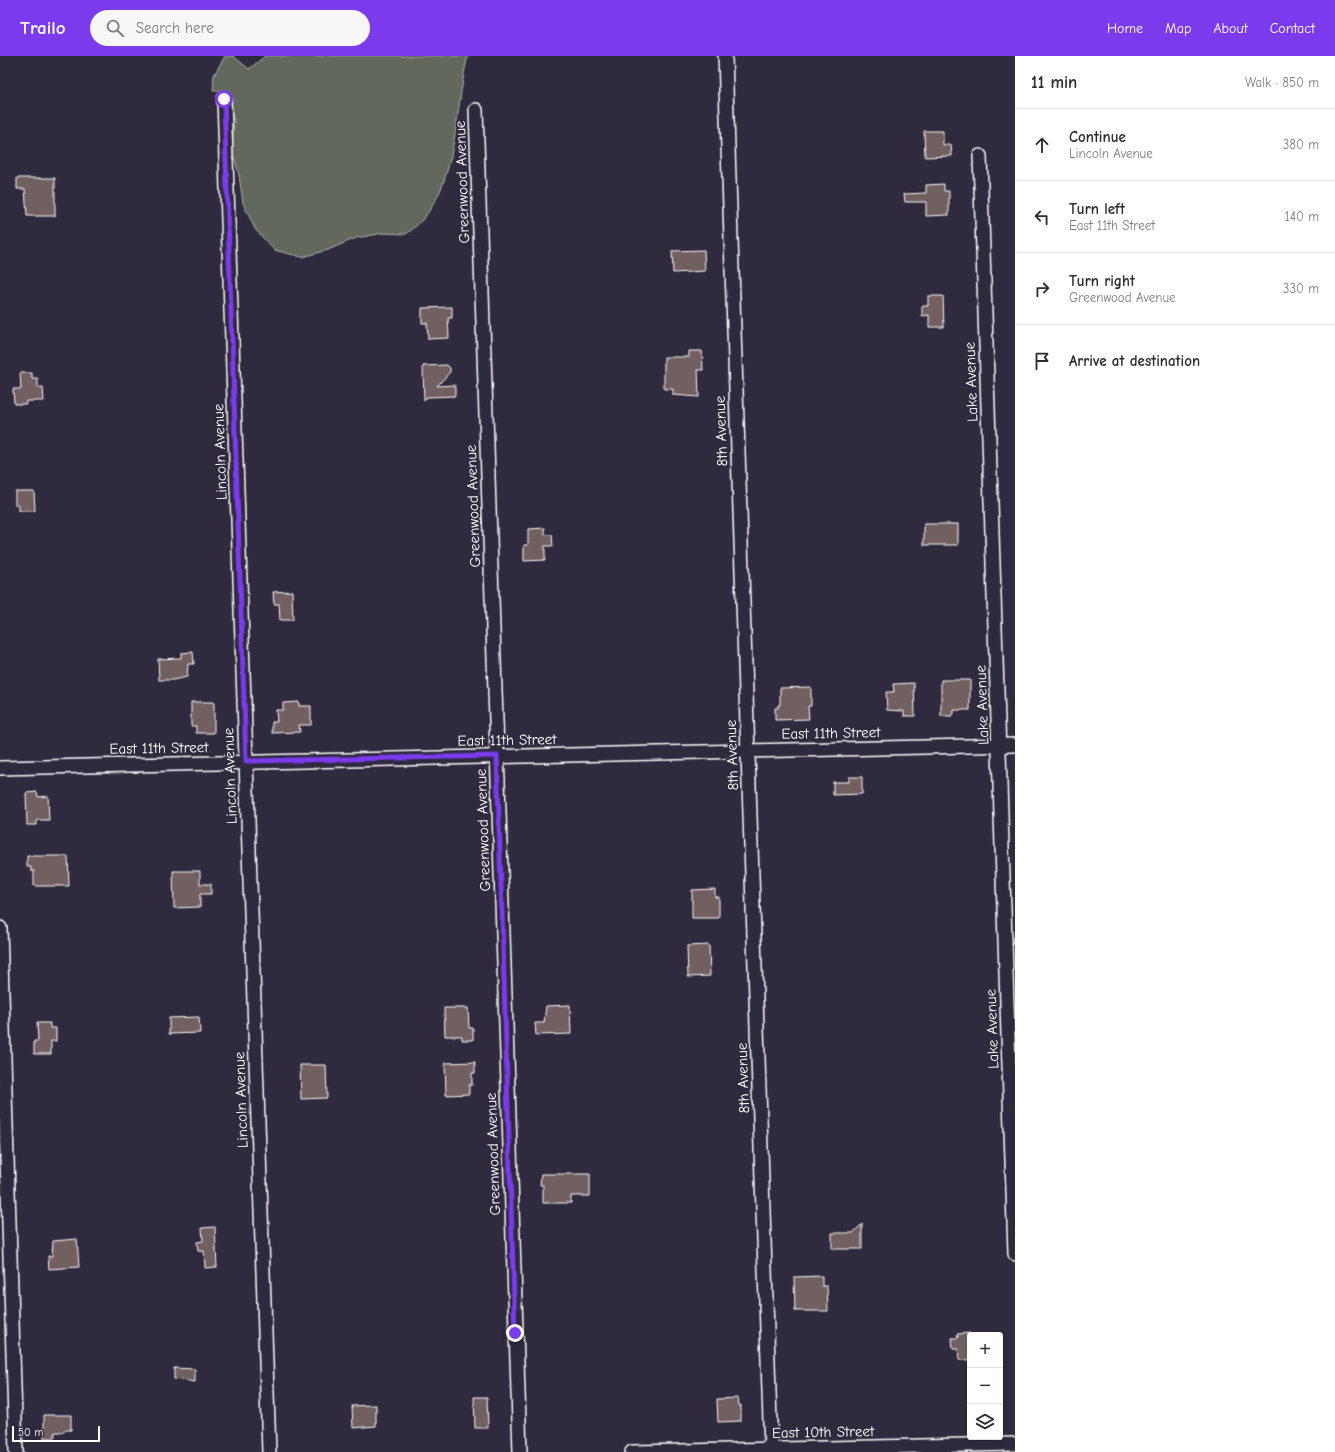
<!DOCTYPE html>
<meta charset="utf-8">
<style>
:root{--surface:#fff;--page:#f7f7f7;--text:#2b2b33;--muted:#7c7c81;--line:#e1e1e2;--accent:#7c3aed}
body{margin:0;font-family:"Comic Neue",sans-serif;background:var(--page);color:var(--text)}
.controls{position:absolute;right:12px;bottom:12px;display:grid;overflow:hidden;border-radius:4px;box-shadow:0 1px 3px #0004}
.controls button{width:36px;height:36px;display:grid;place-items:center;padding:0;border:0;border-bottom:1px solid var(--line);background:var(--surface);color:var(--text);font:20px sans-serif}
.scale{position:absolute;left:12px;bottom:10px;width:88px;box-sizing:border-box;padding-left:4px;border:2px solid #fff;border-top:0;font-size:11px;line-height:14px;white-space:nowrap;color:#fff;-webkit-text-stroke:3px #2f2a3d;paint-order:stroke}
.stop{position:absolute;width:12px;height:12px;margin:-9px;border:3px solid #7c3aed;border-radius:50%;background:#fff}
.stop.end{background:#7c3aed;border-color:#fff;box-shadow:0 1px 4px #0008}
.list{margin:0;padding:0;list-style:none}
h2{display:flex;justify-content:space-between;align-items:center;height:52px;margin:0;padding:0 16px;font-size:17px}
h2 small{font-size:13px;font-weight:400;color:var(--muted)}
.list li{display:grid;grid-template-columns:26px 1fr auto;gap:12px;align-items:center;box-sizing:border-box;height:72px;padding:0 16px;border-top:1px solid var(--line)}
.list b{display:block;font-size:15px;white-space:nowrap}
.list p{margin:0;font-size:13px;white-space:nowrap;color:var(--muted)}
.list em{font-size:13px;font-style:normal;color:var(--muted)}
.icon{flex:none;width:22px;height:22px;fill:none;stroke:currentColor;stroke-width:2;stroke-linecap:round;stroke-linejoin:round}
.map{position:relative;flex:none;width:1015px;height:1396px;overflow:hidden}
header{display:flex;align-items:center;gap:24px;box-sizing:border-box;height:56px;padding:0 20px;background:var(--accent);color:#fff}
header strong{font-size:19px}
nav{display:flex;gap:22px;margin-inline-start:auto;font-size:14px}
.search{width:280px;height:36px;background:var(--page);display:flex;align-items:center;gap:10px;box-sizing:border-box;padding:0 14px;border-radius:22px;color:var(--muted);font-size:15px}
main{display:flex}
aside{flex:1;background:var(--surface)}
.map>svg:first-child{display:block}
</style>
<header>
<strong>Trailo</strong>
<div class="search"><svg class="icon" aria-label="search" viewBox="0 0 24 24"><circle cx="10" cy="10" r="6"/><path d="M15 15l6 6"/></svg>Search here</div>
<nav><a>Home</a><a>Map</a><a>About</a><a>Contact</a></nav>
</header>
<main>
<div class="map">
<svg width="1015" height="1396" viewBox="0 0 1015 1396">
<rect width="100%" height="100%" fill="#2f2a3d"/>
<filter id="ink" filterUnits="userSpaceOnUse"><feTurbulence type="fractalNoise" baseFrequency=".025" numOctaves="2"/><feDisplacementMap in="SourceGraphic" scale="8" xChannelSelector="R" yChannelSelector="G"/><feConvolveMatrix kernelMatrix="1 2 1 2 8 2 1 2 1" color-interpolation-filters="sRGB"/></filter>
<g filter="url(#ink)">
<!-- green -->
<path fill="#62695c" stroke="#b0b4ae" d="M 225,0 L 233,0 L 249,13 L 265,0 L 468,0 C 453,56 460,142 406,178 L 384,177 L 356,182 L 328,194 L 302,201 L 274,194 L 255,173 L 243,147 L 239,119 L 232,93 L 234,65 L 224,35 L 213,35 L 214,19 Z"/>
<!-- building -->
<g fill="#725e5f" stroke="#fff">
<polygon points="924,75 943,75 943,89 951,89 952,100 925,101"/>
<polygon points="17,122 55,122 55,160 27,160 25,133 17,133"/>
<polygon points="944,128 944,135 949,135 949,159 926,160 926,146 905,146 904,138 926,137 926,129"/>
<polygon points="704,194 705,215 673,217 672,195"/>
<polygon points="928,240 943,240 944,271 929,271 929,259 922,260 922,250 928,250"/>
<polygon points="452,251 452,262 448,262 449,282 428,283 427,267 422,267 422,252"/>
<polygon points="689,295 702,295 703,314 698,314 699,341 673,339 673,333 664,333 664,301 689,301"/>
<polygon points="447,309 450,312 450,316 437,330 455,329 455,340 427,341 424,345 423,310"/>
<polygon points="20,317 32,317 32,323 38,323 38,332 43,332 44,345 26,345 26,348 14,348 13,333 21,333"/>
<polygon points="15,435 34,435 35,455 19,455 19,449 15,449"/>
<rect x="924" y="468" width="34" height="21"/>
<polygon points="545,472 545,479 552,479 553,490 545,490 545,504 524,505 524,489 528,489 528,473"/>
<polygon points="292,535 293,564 280,564 279,548 274,548 273,536"/>
<polygon points="193,596 194,608 188,608 187,621 173,624 159,624 158,603 181,602 181,597"/>
<polygon points="941,624 970,624 970,654 954,654 954,658 952,658 952,660 941,660"/>
<polygon points="914,627 915,660 904,660 904,655 887,654 886,636 894,636 893,628"/>
<polygon points="811,631 811,650 808,650 809,663 775,664 775,652 778,652 778,649 780,649 780,632"/>
<polygon points="191,646 214,646 214,677 196,677 196,670 191,670"/>
<polygon points="299,646 299,650 311,650 311,669 299,669 300,676 272,677 272,666 277,666 276,654 283,654 283,647"/>
<polygon points="849,721 862,721 862,738 833,739 833,726 849,726"/>
<polygon points="37,736 38,741 48,740 49,764 37,764 37,769 27,769 26,737"/>
<polygon points="27,800 68,800 69,830 34,830 34,815 31,815 31,811 27,811"/>
<polygon points="173,815 200,815 200,828 211,828 211,838 200,838 200,851 174,852"/>
<polygon points="715,833 715,841 719,841 719,862 692,862 692,834"/>
<polygon points="709,889 710,920 688,921 687,890"/>
<polygon points="570,949 571,978 536,979 535,967 544,967 546,950"/>
<polygon points="444,952 468,952 469,972 473,972 473,984 462,984 462,980 445,980"/>
<polygon points="199,961 200,977 169,978 169,962"/>
<polygon points="37,967 50,967 50,972 56,972 56,985 51,985 51,998 34,998 34,985 38,985"/>
<polygon points="475,1006 475,1017 472,1017 472,1029 469,1029 469,1038 446,1039 445,1007"/>
<polygon points="300,1009 326,1009 327,1042 301,1043"/>
<polygon points="541,1118 590,1118 590,1140 571,1140 571,1147 543,1147 543,1129 540,1129"/>
<polygon points="862,1168 862,1193 832,1193 832,1177 853,1177"/>
<polygon points="215,1171 217,1211 205,1212 204,1195 198,1195 197,1186 203,1185 202,1172"/>
<polygon points="77,1183 79,1211 49,1213 48,1200 52,1200 53,1185"/>
<polygon points="822,1220 822,1230 827,1230 828,1255 795,1255 794,1221"/>
<polygon points="970,1277 970,1304 959,1304 958,1293 953,1293 952,1282 958,1282 957,1278"/>
<polygon points="174,1312 195,1313 195,1326 174,1323"/>
<polygon points="474,1341 487,1341 488,1372 475,1372"/>
<polygon points="738,1342 739,1350 741,1349 741,1365 718,1366 717,1343"/>
<polygon points="376,1349 376,1370 353,1372 352,1350"/>
<polygon points="44,1359 71,1359 71,1374 64,1374 64,1376 55,1376 55,1382 44,1382"/>
</g>
<g fill="none" stroke-linecap="round" stroke-linejoin="round">
<!-- minor casing -->
<g stroke="#fff" stroke-width="16">
<g id="minor">
<polyline points="725,0 771,1396"/>
<polyline points="224,43 269,1396"/>
<polyline points="476,54 520,1396"/>
<polyline points="980,100 1015,1198"/>
<polyline points="0,712 1015,689"/>
<polyline points="0,872 16,1396"/>
<polyline points="632,1396 1015,1388"/>
</g>
</g>
<!-- minor -->
<use href="#minor" stroke="#2f2a3d" stroke-width="13"/>
</g>
</g>
<g fill="none" stroke-linecap="round" stroke-linejoin="round" filter="url(#ink)">
<!-- route -->
<polyline stroke="#7c3aed" stroke-width="5" points="224,43 246,705 497,700 515,1277"/>
</g>
<g text-anchor="middle" dominant-baseline="central" stroke-width="3.5" stroke-linejoin="round" paint-order="stroke">
<!-- street labels -->
<g font-size="15" fill="#fff" stroke="#2f2a3d">
<text transform="translate(462 126) rotate(-92)">Greenwood Avenue</text>
<text transform="translate(971 326) rotate(-92)">Lake Avenue</text>
<text transform="translate(721 375) rotate(-92)">8th Avenue</text>
<text transform="translate(220 396) rotate(-92)">Lincoln Avenue</text>
<text transform="translate(473 450) rotate(-92)">Greenwood Avenue</text>
<text transform="translate(982 649) rotate(-92)">Lake Avenue</text>
<text transform="translate(831 677) rotate(-1)">East 11th Street</text>
<text transform="translate(507 684) rotate(-1)">East 11th Street</text>
<text transform="translate(159 692) rotate(-1)">East 11th Street</text>
<text transform="translate(732 699) rotate(-92)">8th Avenue</text>
<text transform="translate(230 720) rotate(-92)">Lincoln Avenue</text>
<text transform="translate(483 774) rotate(-92)">Greenwood Avenue</text>
<text transform="translate(992 973) rotate(-92)">Lake Avenue</text>
<text transform="translate(743 1022) rotate(-92)">8th Avenue</text>
<text transform="translate(241 1044) rotate(-92)">Lincoln Avenue</text>
<text transform="translate(493 1098) rotate(-92)">Greenwood Avenue</text>
<text transform="translate(823 1376) rotate(-1)">East 10th Street</text>
</g>
</g>
</svg>
<div class="controls">
<button>+</button>
<button>−</button>
<button><svg class="icon" aria-label="layers" viewBox="0 0 24 24"><path d="M12 4l9 5-9 5-9-5zM3 14l9 5 9-5"/></svg></button>
</div>
<div class="scale">50 m</div>
<div class="stop" style="left:224px;top:43px"></div>
<div class="stop end" style="left:515px;top:1277px"></div>
</div>
<aside>
<h2>11 min<small>Walk · 850 m</small></h2>
<ul class="list">
<li><svg class="icon" aria-label="ahead" viewBox="0 0 24 24"><path d="M12 20V5M6 11l6-6 6 6"/></svg><div><b>Continue</b><p>Lincoln Avenue</p></div><em>380 m</em></li>
<li><svg class="icon" aria-label="left" viewBox="0 0 24 24"><path d="M17 20v-9H6M10 6l-5 5 5 5"/></svg><div><b>Turn left</b><p>East 11th Street</p></div><em>140 m</em></li>
<li><svg class="icon" aria-label="right" viewBox="0 0 24 24"><path d="M7 20v-9h11M14 6l5 5-5 5"/></svg><div><b>Turn right</b><p>Greenwood Avenue</p></div><em>330 m</em></li>
<li><svg class="icon" aria-label="arrive" viewBox="0 0 24 24"><path d="M6 21V4h12l-3 4 3 4H6"/></svg><div><b>Arrive at destination</b></div></li>
</ul>
</aside>
</main>
